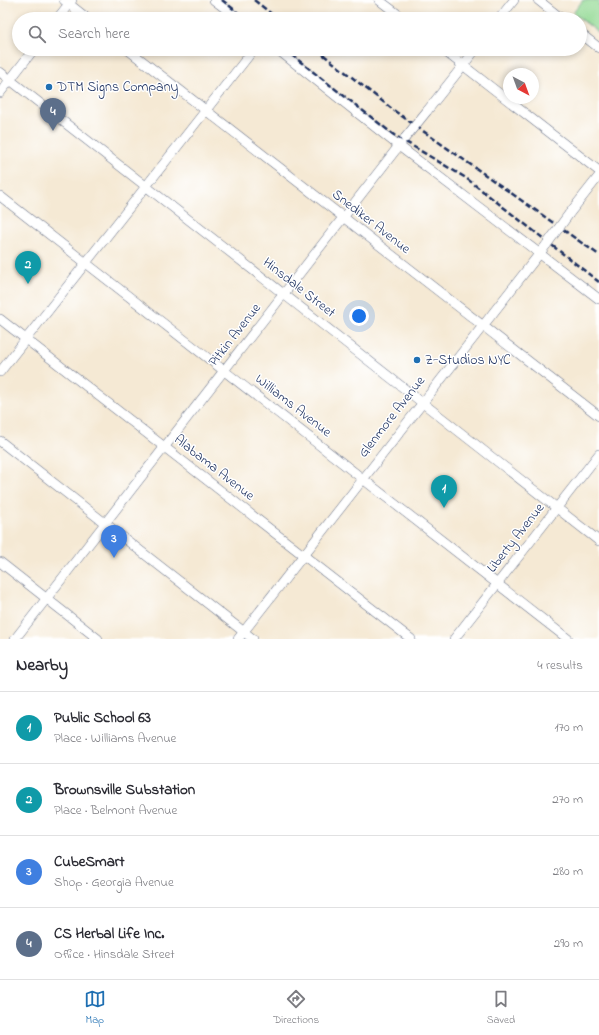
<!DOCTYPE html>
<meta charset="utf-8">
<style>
:root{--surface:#fff;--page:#f2f2f3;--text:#2b2b33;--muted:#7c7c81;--line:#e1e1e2;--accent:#1f6fb2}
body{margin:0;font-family:"Indie Flower",sans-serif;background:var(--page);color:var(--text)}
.compass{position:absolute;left:503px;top:68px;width:36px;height:36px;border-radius:50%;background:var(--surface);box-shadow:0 2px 6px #0003;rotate:139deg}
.you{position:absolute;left:359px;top:316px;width:14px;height:14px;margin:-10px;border:3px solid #fff;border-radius:50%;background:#1a73e8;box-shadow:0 0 0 6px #1a73e833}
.badge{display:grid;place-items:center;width:26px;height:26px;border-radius:50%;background:var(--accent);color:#fff;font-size:13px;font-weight:700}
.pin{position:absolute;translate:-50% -33px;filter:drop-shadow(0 1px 2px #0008)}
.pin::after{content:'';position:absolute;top:21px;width:14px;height:12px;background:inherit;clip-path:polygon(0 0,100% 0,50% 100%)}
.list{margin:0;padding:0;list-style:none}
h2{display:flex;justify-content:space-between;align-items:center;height:52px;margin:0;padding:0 16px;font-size:17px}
h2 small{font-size:13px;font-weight:400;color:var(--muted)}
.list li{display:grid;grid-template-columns:26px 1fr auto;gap:12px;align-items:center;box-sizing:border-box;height:72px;padding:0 16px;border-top:1px solid var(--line)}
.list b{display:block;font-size:15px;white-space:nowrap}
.list p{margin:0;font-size:13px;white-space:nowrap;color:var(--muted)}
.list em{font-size:13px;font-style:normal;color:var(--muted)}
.icon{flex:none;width:22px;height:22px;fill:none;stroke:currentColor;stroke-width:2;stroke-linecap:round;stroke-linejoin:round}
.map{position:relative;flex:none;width:599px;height:639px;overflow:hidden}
.search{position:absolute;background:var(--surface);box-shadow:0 2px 6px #0003;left:12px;right:12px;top:12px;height:44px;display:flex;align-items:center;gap:10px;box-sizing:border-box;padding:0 14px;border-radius:22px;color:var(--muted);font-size:15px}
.sheet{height:340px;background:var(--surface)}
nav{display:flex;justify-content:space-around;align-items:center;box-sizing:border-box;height:56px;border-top:1px solid var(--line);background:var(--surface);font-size:11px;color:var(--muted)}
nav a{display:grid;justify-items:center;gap:2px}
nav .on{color:var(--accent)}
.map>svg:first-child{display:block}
</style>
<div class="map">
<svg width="599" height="639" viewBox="0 0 599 639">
<rect width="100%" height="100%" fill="#fff"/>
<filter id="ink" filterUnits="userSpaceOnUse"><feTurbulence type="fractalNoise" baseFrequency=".025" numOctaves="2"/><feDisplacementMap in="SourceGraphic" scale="8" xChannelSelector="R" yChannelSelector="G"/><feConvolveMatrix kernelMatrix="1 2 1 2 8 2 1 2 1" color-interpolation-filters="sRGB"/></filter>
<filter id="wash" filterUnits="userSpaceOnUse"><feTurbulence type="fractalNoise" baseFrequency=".012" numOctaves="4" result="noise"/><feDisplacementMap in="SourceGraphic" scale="16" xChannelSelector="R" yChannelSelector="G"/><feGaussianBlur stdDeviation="0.9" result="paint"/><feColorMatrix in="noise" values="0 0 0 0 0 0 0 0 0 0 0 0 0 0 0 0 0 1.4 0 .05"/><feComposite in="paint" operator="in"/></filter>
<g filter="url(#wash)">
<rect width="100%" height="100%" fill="#f5e9d4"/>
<!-- green -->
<polygon fill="#92d993" stroke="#568478" points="583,0 599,0 599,33 573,13"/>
</g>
<g filter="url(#ink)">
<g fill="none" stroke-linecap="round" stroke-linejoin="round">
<!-- minor casing -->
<g stroke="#677087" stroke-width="10">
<g id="minor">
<polyline points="64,0 88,19"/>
<polyline points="214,0 239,19"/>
<polyline points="379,0 404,19"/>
<polyline points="538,0 562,19"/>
<polyline points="57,19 72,0"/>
<polyline points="499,19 514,0"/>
<polyline points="580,33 599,48"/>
<polyline points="127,49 599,416"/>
<polyline points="277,49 399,146 599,299"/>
<polyline points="442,49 599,171"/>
<polyline points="0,72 599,541"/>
<polyline points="0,93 34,49"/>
<polyline points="427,111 476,49"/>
<polyline points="0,196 568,639"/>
<polyline points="569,214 599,176"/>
<polyline points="0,319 411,639"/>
<polyline points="0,372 254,49"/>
<polyline points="0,441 253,639"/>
<polyline points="0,562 98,639"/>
<polyline points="15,639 405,138"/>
<polyline points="238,639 547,244"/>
<polyline points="454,639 599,454"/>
</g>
</g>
<!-- minor -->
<use href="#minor" stroke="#fff" stroke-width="9"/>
<!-- rail -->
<g stroke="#1b2f5e" stroke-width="2.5" stroke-dasharray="6 3" stroke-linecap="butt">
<polyline points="222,0 246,19"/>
<polyline points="254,0 278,19"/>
<polyline points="284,49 394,135 466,178 599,282"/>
<polyline points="316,49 396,112 599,255"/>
</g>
<!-- minor-bridge casing -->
<g stroke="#677087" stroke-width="10" stroke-linecap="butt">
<g id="minor-bridge">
<polyline points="405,138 427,111"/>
<polyline points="547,244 569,214"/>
</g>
</g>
<!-- minor-bridge -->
<use href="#minor-bridge" stroke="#fff" stroke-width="9"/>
</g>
</g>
<!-- markers -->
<g fill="#1f6fb2" stroke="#fff" stroke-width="1.5">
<circle cx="49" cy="87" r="4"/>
<circle cx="417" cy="360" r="4"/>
</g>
<g text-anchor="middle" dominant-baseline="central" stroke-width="3" stroke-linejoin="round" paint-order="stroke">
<!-- poi labels -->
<g font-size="14" fill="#1b2f5e" stroke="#fff" text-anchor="start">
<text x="57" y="87">DTM Signs Company</text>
<text x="425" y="360">Z-Studios NYC</text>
</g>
<!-- street labels -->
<g font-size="14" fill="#1b2f5e" stroke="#fff">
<text transform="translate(371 222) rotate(38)">Snediker Avenue</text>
<text transform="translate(299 288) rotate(38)">Hinsdale Street</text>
<text transform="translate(235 335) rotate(-52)">Pitkin Avenue</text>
<text transform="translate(293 406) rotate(38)">Williams Avenue</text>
<text transform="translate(392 417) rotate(-52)">Glenmore Avenue</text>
<text transform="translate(214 468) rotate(38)">Alabama Avenue</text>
<text transform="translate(516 538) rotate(-52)">Liberty Avenue</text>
</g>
</g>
</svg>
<svg class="compass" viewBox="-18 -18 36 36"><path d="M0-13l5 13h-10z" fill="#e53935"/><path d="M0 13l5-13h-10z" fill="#7c7c81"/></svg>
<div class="you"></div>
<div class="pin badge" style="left:444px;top:508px;background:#0f9aa8">1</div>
<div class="pin badge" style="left:28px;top:284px;background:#0f9aa8">2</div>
<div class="pin badge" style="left:114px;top:558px;background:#3f7fe0">3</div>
<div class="pin badge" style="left:53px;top:131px;background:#5c6f8a">4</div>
<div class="search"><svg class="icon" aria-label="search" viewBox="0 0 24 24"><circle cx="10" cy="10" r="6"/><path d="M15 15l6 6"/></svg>Search here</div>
</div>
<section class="sheet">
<h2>Nearby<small>4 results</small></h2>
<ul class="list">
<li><span class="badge" style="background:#0f9aa8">1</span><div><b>Public School 63</b><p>Place · Williams Avenue</p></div><em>170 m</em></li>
<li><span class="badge" style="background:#0f9aa8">2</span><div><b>Brownsville Substation</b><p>Place · Belmont Avenue</p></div><em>270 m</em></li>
<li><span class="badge" style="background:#3f7fe0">3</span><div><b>CubeSmart</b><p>Shop · Georgia Avenue</p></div><em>280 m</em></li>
<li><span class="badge" style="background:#5c6f8a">4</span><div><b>CS Herbal Life Inc.</b><p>Office · Hinsdale Street</p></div><em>290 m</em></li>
</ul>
</section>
<nav>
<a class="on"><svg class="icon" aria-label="map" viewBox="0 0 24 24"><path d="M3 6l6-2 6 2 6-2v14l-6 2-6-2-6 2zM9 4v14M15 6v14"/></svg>Map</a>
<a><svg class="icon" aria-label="directions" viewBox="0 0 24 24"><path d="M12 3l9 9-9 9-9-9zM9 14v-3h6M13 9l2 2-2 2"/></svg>Directions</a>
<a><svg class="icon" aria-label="saved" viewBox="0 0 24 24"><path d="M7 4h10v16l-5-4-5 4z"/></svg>Saved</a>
</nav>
